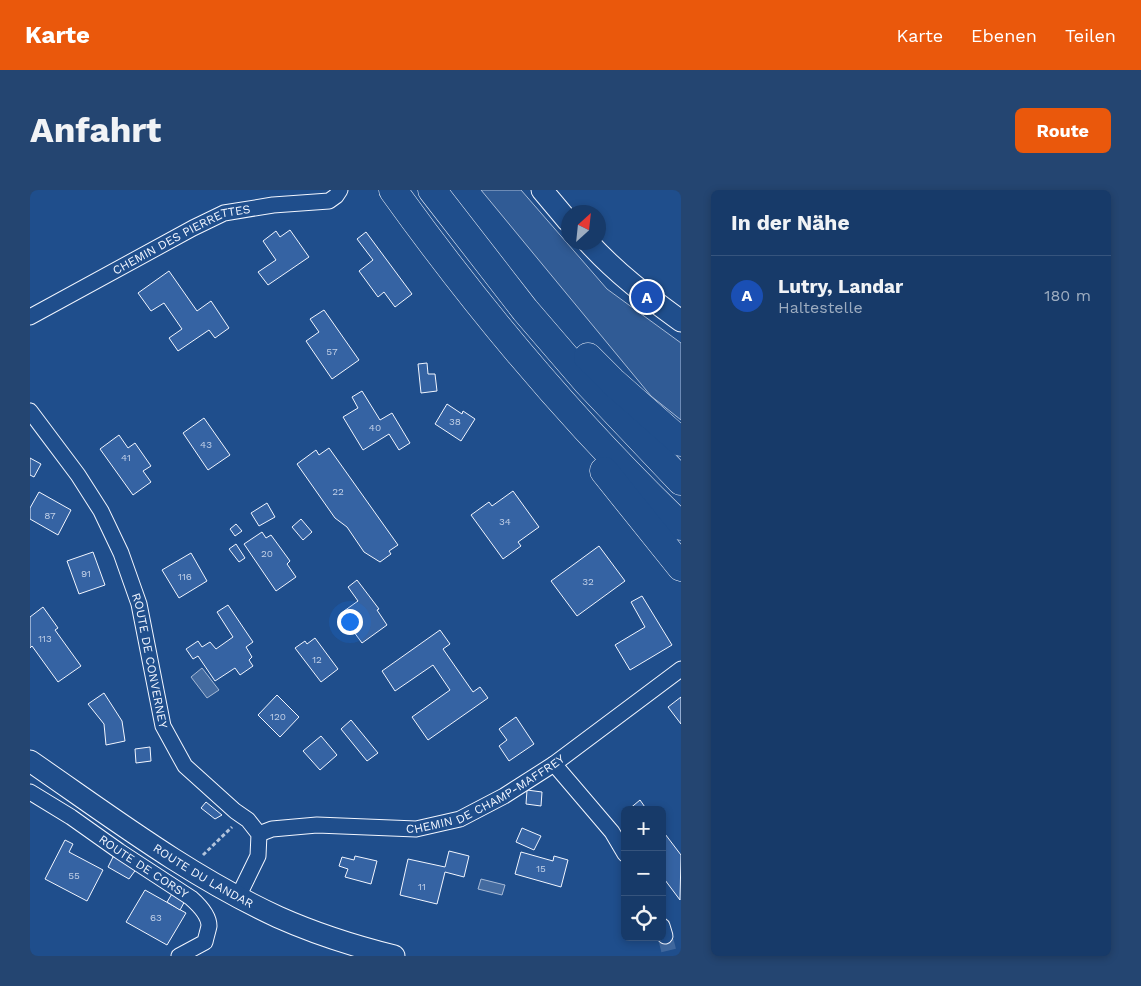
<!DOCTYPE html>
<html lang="de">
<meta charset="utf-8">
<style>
:root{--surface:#173a69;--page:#244571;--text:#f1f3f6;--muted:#9eadc0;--line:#36547d;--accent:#ea580c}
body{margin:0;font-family:"Work Sans",sans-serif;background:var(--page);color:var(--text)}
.controls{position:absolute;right:15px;bottom:15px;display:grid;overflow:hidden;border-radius:8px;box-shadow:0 2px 8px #0003}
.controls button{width:45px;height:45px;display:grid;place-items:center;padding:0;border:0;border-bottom:1px solid var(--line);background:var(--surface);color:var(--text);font:25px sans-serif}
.compass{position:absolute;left:531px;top:15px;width:45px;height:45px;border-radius:50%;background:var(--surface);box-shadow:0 2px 8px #0003;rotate:27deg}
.you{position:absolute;left:319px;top:431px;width:18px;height:18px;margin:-12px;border:4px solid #fff;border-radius:50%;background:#1a73e8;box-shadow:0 0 0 8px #1a73e833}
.badge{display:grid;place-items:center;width:32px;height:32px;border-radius:50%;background:var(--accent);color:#fff;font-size:16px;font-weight:700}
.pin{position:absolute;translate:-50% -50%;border:2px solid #fff;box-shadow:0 1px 5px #0006}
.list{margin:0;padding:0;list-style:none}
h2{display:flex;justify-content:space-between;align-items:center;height:65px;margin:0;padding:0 20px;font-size:21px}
h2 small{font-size:16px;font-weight:400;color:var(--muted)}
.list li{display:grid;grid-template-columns:32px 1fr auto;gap:15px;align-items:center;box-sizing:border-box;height:80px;padding:0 20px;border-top:1px solid var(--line)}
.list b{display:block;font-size:19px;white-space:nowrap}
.list p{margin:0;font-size:16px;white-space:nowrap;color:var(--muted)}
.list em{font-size:16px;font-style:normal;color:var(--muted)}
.icon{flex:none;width:28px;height:28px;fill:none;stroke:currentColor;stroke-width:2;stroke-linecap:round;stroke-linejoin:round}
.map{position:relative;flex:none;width:651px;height:766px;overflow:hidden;border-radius:8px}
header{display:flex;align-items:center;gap:30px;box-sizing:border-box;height:70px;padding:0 25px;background:var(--accent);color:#fff}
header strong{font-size:24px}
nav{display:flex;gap:28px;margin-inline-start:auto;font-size:18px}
.intro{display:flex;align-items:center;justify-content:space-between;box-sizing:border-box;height:120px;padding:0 30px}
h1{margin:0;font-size:35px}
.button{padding:12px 22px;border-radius:8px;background:var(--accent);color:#fff;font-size:18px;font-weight:700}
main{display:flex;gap:30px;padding:0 30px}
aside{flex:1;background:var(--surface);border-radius:8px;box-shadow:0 2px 8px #0003}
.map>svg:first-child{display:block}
</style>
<header>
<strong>Karte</strong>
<nav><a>Karte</a><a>Ebenen</a><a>Teilen</a></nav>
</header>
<div class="intro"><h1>Anfahrt</h1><a class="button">Route</a></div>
<main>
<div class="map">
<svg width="651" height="766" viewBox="0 0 651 766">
<rect width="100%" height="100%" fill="#1f4e8c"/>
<!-- green -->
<polygon fill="#305b95" stroke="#a8bbd7" points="451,0 491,0 577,99 651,153 651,230 621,206"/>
<!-- water -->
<g fill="#446ba0" stroke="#a8bbd7">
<polygon points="172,478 189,500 177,508 161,487"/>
<polygon points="451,689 475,695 472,705 448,699"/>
</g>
<!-- building -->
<g fill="#3563a3" stroke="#f2f6ff">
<polygon points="260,40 279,67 238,95 228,82 246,70 233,51 246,41 250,47"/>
<polygon points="336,42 382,104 365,117 354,102 348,107 329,81 343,70 327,49"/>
<polygon points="139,81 167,121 181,111 199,138 185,148 179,140 148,161 139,148 152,139 134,113 121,121 108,103"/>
<polygon points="294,120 329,170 302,189 276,151 289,142 280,129"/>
<polygon points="397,173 398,184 405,184 407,201 391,203 388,174"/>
<polygon points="332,201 350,230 362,223 380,253 369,260 359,244 333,260 313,227 328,218 322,207"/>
<polygon points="417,214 432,224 433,221 445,229 431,251 405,234"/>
<polygon points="174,228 200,265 178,280 153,243"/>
<polygon points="89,245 98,258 105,253 121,276 113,281 121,292 103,305 70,259"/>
<polygon points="299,258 368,355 359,361 361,364 350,372 334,362 317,337 305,328 267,274 286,260 289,265"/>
<polygon points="0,268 11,274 4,287 0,285"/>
<polygon points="483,301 509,337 488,352 491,356 473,369 441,325 459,312 462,316"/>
<polygon points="9,302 41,320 28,345 0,329 0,318"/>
<polygon points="237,313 245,327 229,336 221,323"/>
<polygon points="271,329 282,342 273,350 262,337"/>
<polygon points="206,334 212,341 205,346 200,339"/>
<polygon points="232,342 236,348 241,345 260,371 257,374 266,387 246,401 214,354"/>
<polygon points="206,354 215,368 209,372 199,359"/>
<polygon points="569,356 595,391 547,426 521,391"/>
<polygon points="63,362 75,395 49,404 37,371"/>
<polygon points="161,363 177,391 149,408 132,380"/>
<polygon points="327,390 349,419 347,420 357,435 332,453 321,438 325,435 314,421 328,411 318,397"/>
<polygon points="612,406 642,455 600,480 585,455 615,437 601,412"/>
<polygon points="198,415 223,452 216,457 222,467 219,470 223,476 210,485 205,478 185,491 168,466 163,469 156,459 168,451 172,457 180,452 186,459 203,447 187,422"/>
<polygon points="13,417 28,438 25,440 51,476 28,492 2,456 0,458 0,427"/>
<polygon points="410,440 420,454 413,459 443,502 450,497 458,508 398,550 382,527 420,500 403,475 365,501 352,481"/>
<polygon points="285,448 308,479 291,492 265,458 275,451 277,454"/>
<polygon points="74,503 92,531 95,551 76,555 74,534 58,514"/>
<polygon points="247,505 269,527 250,547 228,525"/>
<polygon points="651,507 651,534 638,517"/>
<polygon points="486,527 504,554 479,571 469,556 477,550 469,539"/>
<polygon points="321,530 348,563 337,571 311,539"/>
<polygon points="291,546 307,565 290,580 273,561"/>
<polygon points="120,557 121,571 106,573 105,559"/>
<polygon points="497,600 512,602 511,616 496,614"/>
<polygon points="610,610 617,620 598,620"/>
<polygon points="176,612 192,625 185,629 171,618"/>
<polygon points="492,638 511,646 504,660 486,652"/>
<polygon points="632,640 651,665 650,710 632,686"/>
<polygon points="35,650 43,654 39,662 73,680 57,711 15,689"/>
<polygon points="419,661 439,666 434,687 415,682 407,714 370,705 378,669 415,677"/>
<polygon points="491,662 523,671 524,666 538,670 531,697 485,684"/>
<polygon points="85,663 107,678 99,689 78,677"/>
<polygon points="325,666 347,671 341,694 315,687 318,679 309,676 312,667 324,670"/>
<polygon points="115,700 156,723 137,755 96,732"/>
<polygon points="143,702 156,709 150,720 137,712"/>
</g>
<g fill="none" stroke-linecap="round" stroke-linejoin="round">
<!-- street-tunnel -->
<polyline stroke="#3f679d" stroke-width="15" stroke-dasharray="15 8" stroke-linecap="butt" points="635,746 640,766"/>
<!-- street casing -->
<g stroke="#f2f6ff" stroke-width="17">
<g id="street">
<path id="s1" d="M 0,127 L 163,38 L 194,23 L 243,15 L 299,11 L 306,6 L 310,0"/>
<path id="s2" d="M 0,221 L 48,285 L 71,321 L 91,363 L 109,414 L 133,536 L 155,576 L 205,621 L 218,630 L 229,644 L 228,666 L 208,707"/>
<polyline points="524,574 582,642 595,664"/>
<path id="s3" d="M 0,602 L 41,627 L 89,661 L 161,708 C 169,715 179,725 179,736 C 178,741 176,747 175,752 L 149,766"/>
<path id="s4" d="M 229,644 L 242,639 L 287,635 L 386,639 L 430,629 L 474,606 L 524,574 L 651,479"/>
<polyline points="632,736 635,746"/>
</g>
</g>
<!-- secondary casing -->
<g stroke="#f2f6ff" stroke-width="23">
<g id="secondary">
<polyline points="512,0 538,31"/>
<path d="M 558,52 C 586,83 618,107 651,131"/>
<path id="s5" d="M 0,571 C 80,626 159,686 248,727 C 286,744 324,756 364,766"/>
</g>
</g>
<!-- highway casing -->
<g stroke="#f2f6ff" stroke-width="29">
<g id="highway">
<path d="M 363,0 C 449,120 545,234 651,336"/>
<polyline points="402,0 495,120 557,192 651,291"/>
<polyline points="558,167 582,191 651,252"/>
<polyline points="574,281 651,377"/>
</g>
</g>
<!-- path -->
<polyline stroke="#b3c4dc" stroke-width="3" stroke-dasharray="4 2.5" stroke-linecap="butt" points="173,665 202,637"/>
<!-- street -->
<use href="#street" stroke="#1f4e8c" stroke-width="15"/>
<!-- secondary -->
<use href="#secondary" stroke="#1f4e8c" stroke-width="21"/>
<!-- highway -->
<use href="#highway" stroke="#1f4e8c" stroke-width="28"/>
</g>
<g text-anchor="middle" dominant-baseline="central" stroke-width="4" stroke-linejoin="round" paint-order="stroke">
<!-- number labels -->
<g font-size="10" fill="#c3d1e8">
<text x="302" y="161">57</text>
<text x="425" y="231">38</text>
<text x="345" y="237">40</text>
<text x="176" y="254">43</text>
<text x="96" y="267">41</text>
<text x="308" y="301">22</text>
<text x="20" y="325">87</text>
<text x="475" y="331">34</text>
<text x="237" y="363">20</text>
<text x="56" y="383">91</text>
<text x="155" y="386">116</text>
<text x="558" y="391">32</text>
<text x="15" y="448">113</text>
<text x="287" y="469">12</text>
<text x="248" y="526">120</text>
<text x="511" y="678">15</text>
<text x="44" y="685">55</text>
<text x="392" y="696">11</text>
<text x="126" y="727">63</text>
</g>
<!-- street labels -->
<g font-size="12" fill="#f2f6ff" stroke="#1f4e8c">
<text stroke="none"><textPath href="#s1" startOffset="171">CHEMIN DES PIERRETTES</textPath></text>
<text stroke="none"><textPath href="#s2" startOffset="281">ROUTE DE CONVERNEY</textPath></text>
<text stroke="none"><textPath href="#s4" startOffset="236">CHEMIN DE CHAMP-MAFFREY</textPath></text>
<text stroke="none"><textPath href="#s3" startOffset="136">ROUTE DE CORSY</textPath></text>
<text stroke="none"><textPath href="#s5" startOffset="208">ROUTE DU LANDAR</textPath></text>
</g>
</g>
</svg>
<div class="controls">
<button>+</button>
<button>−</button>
<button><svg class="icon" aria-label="locate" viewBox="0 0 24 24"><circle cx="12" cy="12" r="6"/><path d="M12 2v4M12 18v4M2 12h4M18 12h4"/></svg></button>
</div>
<svg class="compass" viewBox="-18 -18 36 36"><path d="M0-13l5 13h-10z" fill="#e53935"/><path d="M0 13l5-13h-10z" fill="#9eadc0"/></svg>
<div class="you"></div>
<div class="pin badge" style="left:617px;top:107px;background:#1a4fb4">A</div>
</div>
<aside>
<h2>In der Nähe<small></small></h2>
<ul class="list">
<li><span class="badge" style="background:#1a4fb4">A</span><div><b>Lutry, Landar</b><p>Haltestelle</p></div><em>180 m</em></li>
</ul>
</aside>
</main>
